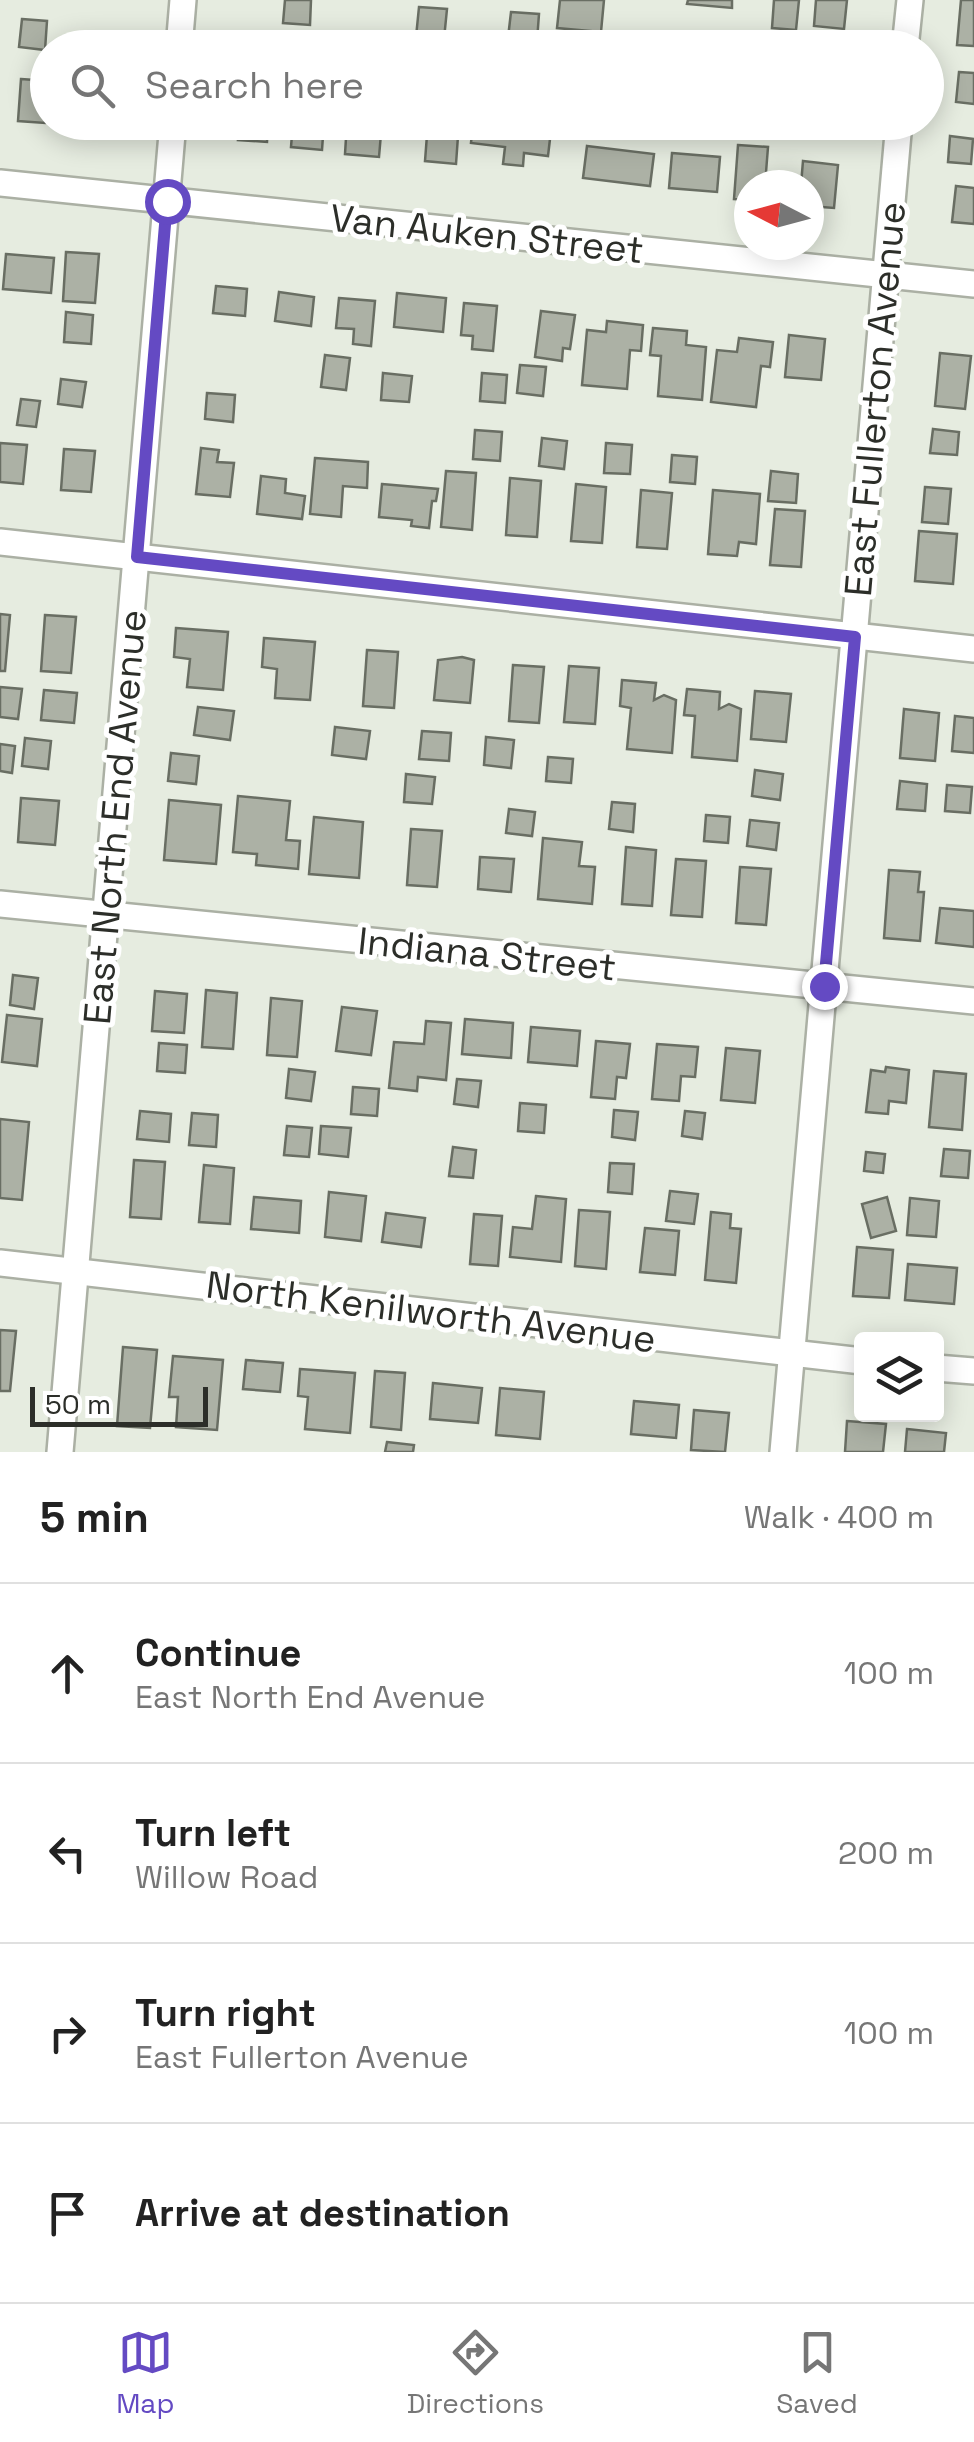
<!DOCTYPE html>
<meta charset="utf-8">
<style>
:root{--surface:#fff;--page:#f6f6f6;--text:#222;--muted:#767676;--line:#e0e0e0;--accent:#644ac3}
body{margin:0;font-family:"Space Grotesk",sans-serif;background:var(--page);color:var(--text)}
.controls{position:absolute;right:30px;bottom:30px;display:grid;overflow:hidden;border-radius:10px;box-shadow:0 5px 25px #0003}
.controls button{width:90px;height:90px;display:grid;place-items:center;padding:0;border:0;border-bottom:2px solid var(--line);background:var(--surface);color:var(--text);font:50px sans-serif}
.compass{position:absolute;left:734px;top:170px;width:90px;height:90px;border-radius:50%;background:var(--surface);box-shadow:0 5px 25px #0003;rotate:276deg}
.scale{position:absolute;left:30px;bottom:25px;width:178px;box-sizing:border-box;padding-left:10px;border:5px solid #2c2e29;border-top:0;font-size:28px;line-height:35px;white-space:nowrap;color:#2c2e29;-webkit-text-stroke:8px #fff;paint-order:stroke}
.stop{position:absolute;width:30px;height:30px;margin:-22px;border:8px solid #644ac3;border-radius:50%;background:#fff}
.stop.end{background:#644ac3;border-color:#fff;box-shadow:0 2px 10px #0008}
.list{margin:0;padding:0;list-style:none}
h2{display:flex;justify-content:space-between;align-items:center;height:130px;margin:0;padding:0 40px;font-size:42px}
h2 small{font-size:32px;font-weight:400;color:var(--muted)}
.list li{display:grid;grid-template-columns:65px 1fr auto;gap:30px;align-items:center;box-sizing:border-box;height:180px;padding:0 40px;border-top:2px solid var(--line)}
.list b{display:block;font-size:38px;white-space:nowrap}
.list p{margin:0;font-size:32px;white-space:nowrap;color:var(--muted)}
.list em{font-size:32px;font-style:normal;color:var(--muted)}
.icon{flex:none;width:55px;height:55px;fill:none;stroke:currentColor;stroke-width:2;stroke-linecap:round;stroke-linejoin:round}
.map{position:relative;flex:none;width:974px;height:1452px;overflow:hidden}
.search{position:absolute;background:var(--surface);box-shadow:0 5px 25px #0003;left:30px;right:30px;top:30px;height:110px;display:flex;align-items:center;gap:25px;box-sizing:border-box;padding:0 35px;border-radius:55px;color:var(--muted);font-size:38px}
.sheet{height:850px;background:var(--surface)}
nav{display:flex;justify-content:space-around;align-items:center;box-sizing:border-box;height:140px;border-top:2px solid var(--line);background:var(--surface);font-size:28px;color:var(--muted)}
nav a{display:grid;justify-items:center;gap:5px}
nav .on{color:var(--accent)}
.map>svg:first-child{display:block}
</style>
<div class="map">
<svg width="974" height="1452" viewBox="0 0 974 1452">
<rect width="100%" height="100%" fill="#e6ece0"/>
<!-- building -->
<g fill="#acb1a5" stroke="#696e63" stroke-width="2.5">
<polygon points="285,0 311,0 310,25 283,23"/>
<polygon points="560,0 604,0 601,32 557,28"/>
<polygon points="688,0 732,0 732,8 687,4"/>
<polygon points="774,0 799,0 796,30 772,28"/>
<polygon points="816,0 847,0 844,29 814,26"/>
<polygon points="961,0 974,0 974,46 957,45"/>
<polygon points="419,7 447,9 444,39 416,37"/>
<polygon points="511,12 539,14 537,41 508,38"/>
<polygon points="22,19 47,21 45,50 19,47"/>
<polygon points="742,33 762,34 761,48 740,48"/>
<polygon points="639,34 667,37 666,48 638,48"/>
<polygon points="703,40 733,43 733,48 702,48"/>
<polygon points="959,72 974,73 974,104 956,102"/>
<polygon points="21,79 48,81 45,123 18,121"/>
<polygon points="83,122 114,122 113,134 83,132"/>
<polygon points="224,122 268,122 267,142 238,140 240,126"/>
<polygon points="293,122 324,122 322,150 291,147"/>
<polygon points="347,122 382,122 379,157 345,154"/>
<polygon points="428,122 459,122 456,164 425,161"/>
<polygon points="473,122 495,122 494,130 518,133 519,122 552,122 548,156 524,153 523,166 503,164 505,147 471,143"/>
<polygon points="950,136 973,139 971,164 948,162"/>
<polygon points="738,145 768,147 765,185 749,185 749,200 734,199"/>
<polygon points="587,146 654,154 650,186 583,178"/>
<polygon points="672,153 720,157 717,192 669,188"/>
<polygon points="803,161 838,165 834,208 809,206 809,185 801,185"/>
<polygon points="956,186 974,188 974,224 952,222"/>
<polygon points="66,252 99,254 95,303 63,301"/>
<polygon points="6,254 54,258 51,293 3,289"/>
<polygon points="216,286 247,289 245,316 213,313"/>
<polygon points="279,292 314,297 311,326 275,321"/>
<polygon points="397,293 446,298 443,332 394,327"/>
<polygon points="339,298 375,301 371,346 353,344 354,329 336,328"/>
<polygon points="464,303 497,306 493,351 472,349 473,336 461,335"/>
<polygon points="541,311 575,315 570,349 563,348 562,361 535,357"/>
<polygon points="66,312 93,315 91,344 64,342"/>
<polygon points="607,321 643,325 641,351 630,350 627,389 582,385 587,330 606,332"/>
<polygon points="653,328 687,331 686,345 706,347 702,400 658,396 661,356 650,355"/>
<polygon points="789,335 825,339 821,380 785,377"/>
<polygon points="739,338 773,342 770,367 761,366 756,407 711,402 717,350 737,352"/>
<polygon points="940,353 971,356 965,409 935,406"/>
<polygon points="325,355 350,358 346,390 321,387"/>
<polygon points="520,365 546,367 543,396 517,393"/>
<polygon points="383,373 412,376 409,402 381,400"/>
<polygon points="482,373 507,375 505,403 480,401"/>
<polygon points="61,379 86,382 82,407 58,404"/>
<polygon points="207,393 235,395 233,422 205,419"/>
<polygon points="21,399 40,401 36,427 17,425"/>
<polygon points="933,429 959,432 957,455 930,453"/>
<polygon points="475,430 502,432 500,461 473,459"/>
<polygon points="542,438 567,441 564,469 539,466"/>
<polygon points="0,443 27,445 23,484 0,482"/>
<polygon points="606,443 632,445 630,474 604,473"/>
<polygon points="201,448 219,450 217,462 234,463 230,497 196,494"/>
<polygon points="64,449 95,451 91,492 61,490"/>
<polygon points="672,455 697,457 695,484 670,482"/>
<polygon points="315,458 368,462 367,488 343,486 341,517 310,514"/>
<polygon points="446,471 476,473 472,530 441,527"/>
<polygon points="771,471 798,474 796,503 768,501"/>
<polygon points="261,476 286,479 285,493 305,496 302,519 257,514"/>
<polygon points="510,478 541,481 537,537 506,535"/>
<polygon points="382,484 438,489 436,501 432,501 429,528 411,526 412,520 379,517"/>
<polygon points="576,484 606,487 602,543 571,541"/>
<polygon points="925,487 951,489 948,524 922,522"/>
<polygon points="641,490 672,493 667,549 637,547"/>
<polygon points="713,490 760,494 756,544 739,542 737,556 708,554"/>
<polygon points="775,509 805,511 801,567 770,565"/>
<polygon points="919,531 957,534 953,584 915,581"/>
<polygon points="0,614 10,615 5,671 0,671"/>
<polygon points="45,615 76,617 71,673 41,671"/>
<polygon points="176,628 228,632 223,690 187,687 190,659 174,657"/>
<polygon points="264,638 315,642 310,700 275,698 277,669 262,667"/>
<polygon points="367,650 398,652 394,708 363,706"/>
<polygon points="462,657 474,660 470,703 434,700 438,660"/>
<polygon points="513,665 544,667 539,723 509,721"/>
<polygon points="569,666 599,668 595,724 564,722"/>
<polygon points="622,680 656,683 654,700 664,695 676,700 672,753 627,749 631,708 620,706"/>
<polygon points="0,687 22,689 18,719 0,717"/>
<polygon points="687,689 720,692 719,709 729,704 741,709 737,761 692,757 695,716 684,715"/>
<polygon points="44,690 77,693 74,723 41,720"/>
<polygon points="755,691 791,694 786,742 751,739"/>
<polygon points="198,707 234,711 230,740 194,735"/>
<polygon points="904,709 939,713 935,761 900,758"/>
<polygon points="955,716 974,718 974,753 952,751"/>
<polygon points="335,727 370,731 366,759 332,755"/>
<polygon points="422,731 451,733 449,761 419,759"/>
<polygon points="486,737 514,740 511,768 484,765"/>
<polygon points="25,738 51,741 48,769 22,766"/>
<polygon points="0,744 15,746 12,773 0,771"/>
<polygon points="171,753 199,756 196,784 168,781"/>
<polygon points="548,757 573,759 571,783 546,781"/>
<polygon points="755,770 783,774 780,800 752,796"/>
<polygon points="406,774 435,777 432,804 404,802"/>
<polygon points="900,781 927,784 925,811 897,809"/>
<polygon points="947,785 972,787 970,813 945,811"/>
<polygon points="238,796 290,801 286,840 300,841 298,869 256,865 257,854 233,852"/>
<polygon points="21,798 59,801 55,845 18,842"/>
<polygon points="169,800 221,805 216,864 164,860"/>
<polygon points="612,802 635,804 633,832 609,829"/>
<polygon points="509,809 535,812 532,836 506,833"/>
<polygon points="706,815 730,817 728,843 704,841"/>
<polygon points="314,817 363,822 359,878 309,874"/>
<polygon points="750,820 779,823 776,850 747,846"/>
<polygon points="411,829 442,831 437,887 407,885"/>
<polygon points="543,838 582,842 579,866 595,867 592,904 538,899"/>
<polygon points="626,847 656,850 652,906 622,904"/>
<polygon points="480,857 514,859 511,892 478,889"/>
<polygon points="676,859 706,861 702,917 671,915"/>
<polygon points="740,867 771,869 766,925 736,923"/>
<polygon points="889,870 920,872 918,892 924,892 920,941 884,938"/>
<polygon points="940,908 974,911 974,947 936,943"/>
<polygon points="13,975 38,978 34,1009 10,1005"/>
<polygon points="206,990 237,993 233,1049 202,1047"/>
<polygon points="155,991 187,994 184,1033 152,1031"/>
<polygon points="271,998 302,1001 297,1057 267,1055"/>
<polygon points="342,1007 377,1011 371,1055 336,1051"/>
<polygon points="7,1015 42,1019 37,1066 2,1062"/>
<polygon points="465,1019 513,1023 511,1058 462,1054"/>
<polygon points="426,1021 451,1023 446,1080 418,1077 417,1091 389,1088 394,1042 424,1044"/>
<polygon points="531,1027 580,1031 577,1066 528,1062"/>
<polygon points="596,1041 630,1044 626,1078 617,1077 615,1099 591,1097"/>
<polygon points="159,1043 187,1045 185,1073 157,1071"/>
<polygon points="657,1044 698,1047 695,1077 681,1076 679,1101 652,1099"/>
<polygon points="726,1048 760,1051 755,1103 721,1100"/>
<polygon points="886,1067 909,1070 906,1103 889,1101 888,1114 866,1112 871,1070 885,1072"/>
<polygon points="289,1069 315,1072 311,1101 286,1098"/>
<polygon points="934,1071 966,1074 962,1130 929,1127"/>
<polygon points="457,1079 481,1081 478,1107 454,1104"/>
<polygon points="353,1087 379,1089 377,1116 351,1114"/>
<polygon points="520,1103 546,1105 544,1133 518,1131"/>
<polygon points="614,1110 638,1112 635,1140 612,1137"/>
<polygon points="140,1111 171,1114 169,1142 137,1139"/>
<polygon points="685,1111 705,1113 702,1139 682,1136"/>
<polygon points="192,1113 218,1115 216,1147 189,1145"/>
<polygon points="0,1119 29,1122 22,1200 0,1198"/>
<polygon points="287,1126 312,1128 309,1157 284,1155"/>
<polygon points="321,1126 351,1128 348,1157 319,1154"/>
<polygon points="453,1147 476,1150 473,1178 449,1176"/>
<polygon points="944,1149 970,1151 968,1178 941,1176"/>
<polygon points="866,1152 885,1154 883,1173 864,1171"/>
<polygon points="134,1160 165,1162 161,1219 130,1217"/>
<polygon points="610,1163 634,1164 632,1194 608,1192"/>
<polygon points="204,1165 234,1168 230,1224 199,1222"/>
<polygon points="670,1191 698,1194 694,1224 666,1221"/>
<polygon points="329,1192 366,1196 361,1241 325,1237"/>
<polygon points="536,1196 566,1199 561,1262 510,1257 513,1227 532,1229"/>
<polygon points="254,1197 301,1201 299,1233 251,1229"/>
<polygon points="887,1197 896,1231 871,1238 862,1204"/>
<polygon points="910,1198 939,1201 936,1237 907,1235"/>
<polygon points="579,1210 610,1212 606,1269 575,1266"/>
<polygon points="711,1212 731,1214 730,1228 741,1229 736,1283 705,1280"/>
<polygon points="386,1213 425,1218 421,1247 382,1242"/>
<polygon points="474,1214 502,1216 498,1266 470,1264"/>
<polygon points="645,1228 679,1231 675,1275 640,1272"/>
<polygon points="857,1247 893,1250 889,1298 853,1296"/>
<polygon points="908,1264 957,1268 954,1304 905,1300"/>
<polygon points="0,1330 16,1331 10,1391 0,1391"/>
<polygon points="123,1347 157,1350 150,1428 117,1426"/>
<polygon points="173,1356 223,1360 217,1430 176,1427 178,1397 169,1397"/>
<polygon points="246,1360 283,1363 280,1392 243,1389"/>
<polygon points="300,1369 355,1373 350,1433 305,1429 308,1397 298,1396"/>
<polygon points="375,1371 405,1373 401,1430 371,1427"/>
<polygon points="433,1383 482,1388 478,1423 430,1419"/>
<polygon points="500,1388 544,1392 540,1439 496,1435"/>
<polygon points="634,1401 679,1405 676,1438 631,1434"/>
<polygon points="694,1410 729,1413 725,1452 691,1450"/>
<polygon points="847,1421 886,1424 883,1452 845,1452"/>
<polygon points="907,1429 946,1433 944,1452 905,1452"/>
<polygon points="387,1442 414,1445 413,1452 385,1452"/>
</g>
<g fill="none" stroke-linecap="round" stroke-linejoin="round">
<!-- minor casing -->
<g stroke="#abb0a4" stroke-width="30">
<g id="minor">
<polyline points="179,48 183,0"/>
<polyline points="905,48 910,0"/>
<polyline points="0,183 974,284"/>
<polyline points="0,542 974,649"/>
<polyline points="0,904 974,1001"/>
<polyline points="0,1263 862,1361"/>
<polyline points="936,1368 974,1371"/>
<polyline points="60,1452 173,122"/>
<polyline points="783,1452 899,122"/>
</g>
</g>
<!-- minor -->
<use href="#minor" stroke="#fff" stroke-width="25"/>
</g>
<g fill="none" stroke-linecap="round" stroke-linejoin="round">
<!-- route -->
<polyline stroke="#644ac3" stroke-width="12" points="167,201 137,557 855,637 824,986"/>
</g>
<g text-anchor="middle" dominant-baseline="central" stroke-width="10" stroke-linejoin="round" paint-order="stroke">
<!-- street labels -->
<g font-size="38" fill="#2c2e29" stroke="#fff">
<text transform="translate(487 234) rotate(6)">Van Auken Street</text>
<text transform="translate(875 399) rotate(-85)">East Fullerton Avenue</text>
<text transform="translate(115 817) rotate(-85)">East North End Avenue</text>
<text transform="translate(487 954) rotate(6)">Indiana Street</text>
<text transform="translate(431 1312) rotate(7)">North Kenilworth Avenue</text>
</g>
</g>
</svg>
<div class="controls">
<button><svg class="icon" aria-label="layers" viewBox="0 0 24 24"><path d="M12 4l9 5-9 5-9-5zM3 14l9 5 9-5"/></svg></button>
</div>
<svg class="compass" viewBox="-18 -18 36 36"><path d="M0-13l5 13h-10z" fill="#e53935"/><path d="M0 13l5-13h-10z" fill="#767676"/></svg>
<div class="scale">50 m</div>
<div class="stop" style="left:167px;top:201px"></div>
<div class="stop end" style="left:824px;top:986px"></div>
<div class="search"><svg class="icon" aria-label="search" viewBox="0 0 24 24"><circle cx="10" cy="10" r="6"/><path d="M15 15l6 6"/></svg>Search here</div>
</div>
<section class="sheet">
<h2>5 min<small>Walk · 400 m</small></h2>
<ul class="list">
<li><svg class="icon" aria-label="ahead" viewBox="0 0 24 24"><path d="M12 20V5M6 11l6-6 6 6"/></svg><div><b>Continue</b><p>East North End Avenue</p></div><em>100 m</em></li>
<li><svg class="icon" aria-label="left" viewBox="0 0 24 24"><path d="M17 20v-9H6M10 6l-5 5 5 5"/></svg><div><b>Turn left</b><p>Willow Road</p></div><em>200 m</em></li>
<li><svg class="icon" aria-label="right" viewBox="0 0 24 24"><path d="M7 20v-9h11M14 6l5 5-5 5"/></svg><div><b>Turn right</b><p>East Fullerton Avenue</p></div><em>100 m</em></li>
<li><svg class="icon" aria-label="arrive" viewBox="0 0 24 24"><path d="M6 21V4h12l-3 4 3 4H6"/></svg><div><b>Arrive at destination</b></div></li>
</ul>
</section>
<nav>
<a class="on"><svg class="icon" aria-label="map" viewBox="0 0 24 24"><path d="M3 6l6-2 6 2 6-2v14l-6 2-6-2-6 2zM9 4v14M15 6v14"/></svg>Map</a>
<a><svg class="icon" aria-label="directions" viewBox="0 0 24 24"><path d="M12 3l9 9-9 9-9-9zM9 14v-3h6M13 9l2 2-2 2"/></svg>Directions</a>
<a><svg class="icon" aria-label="saved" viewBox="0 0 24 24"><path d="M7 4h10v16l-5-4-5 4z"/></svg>Saved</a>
</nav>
